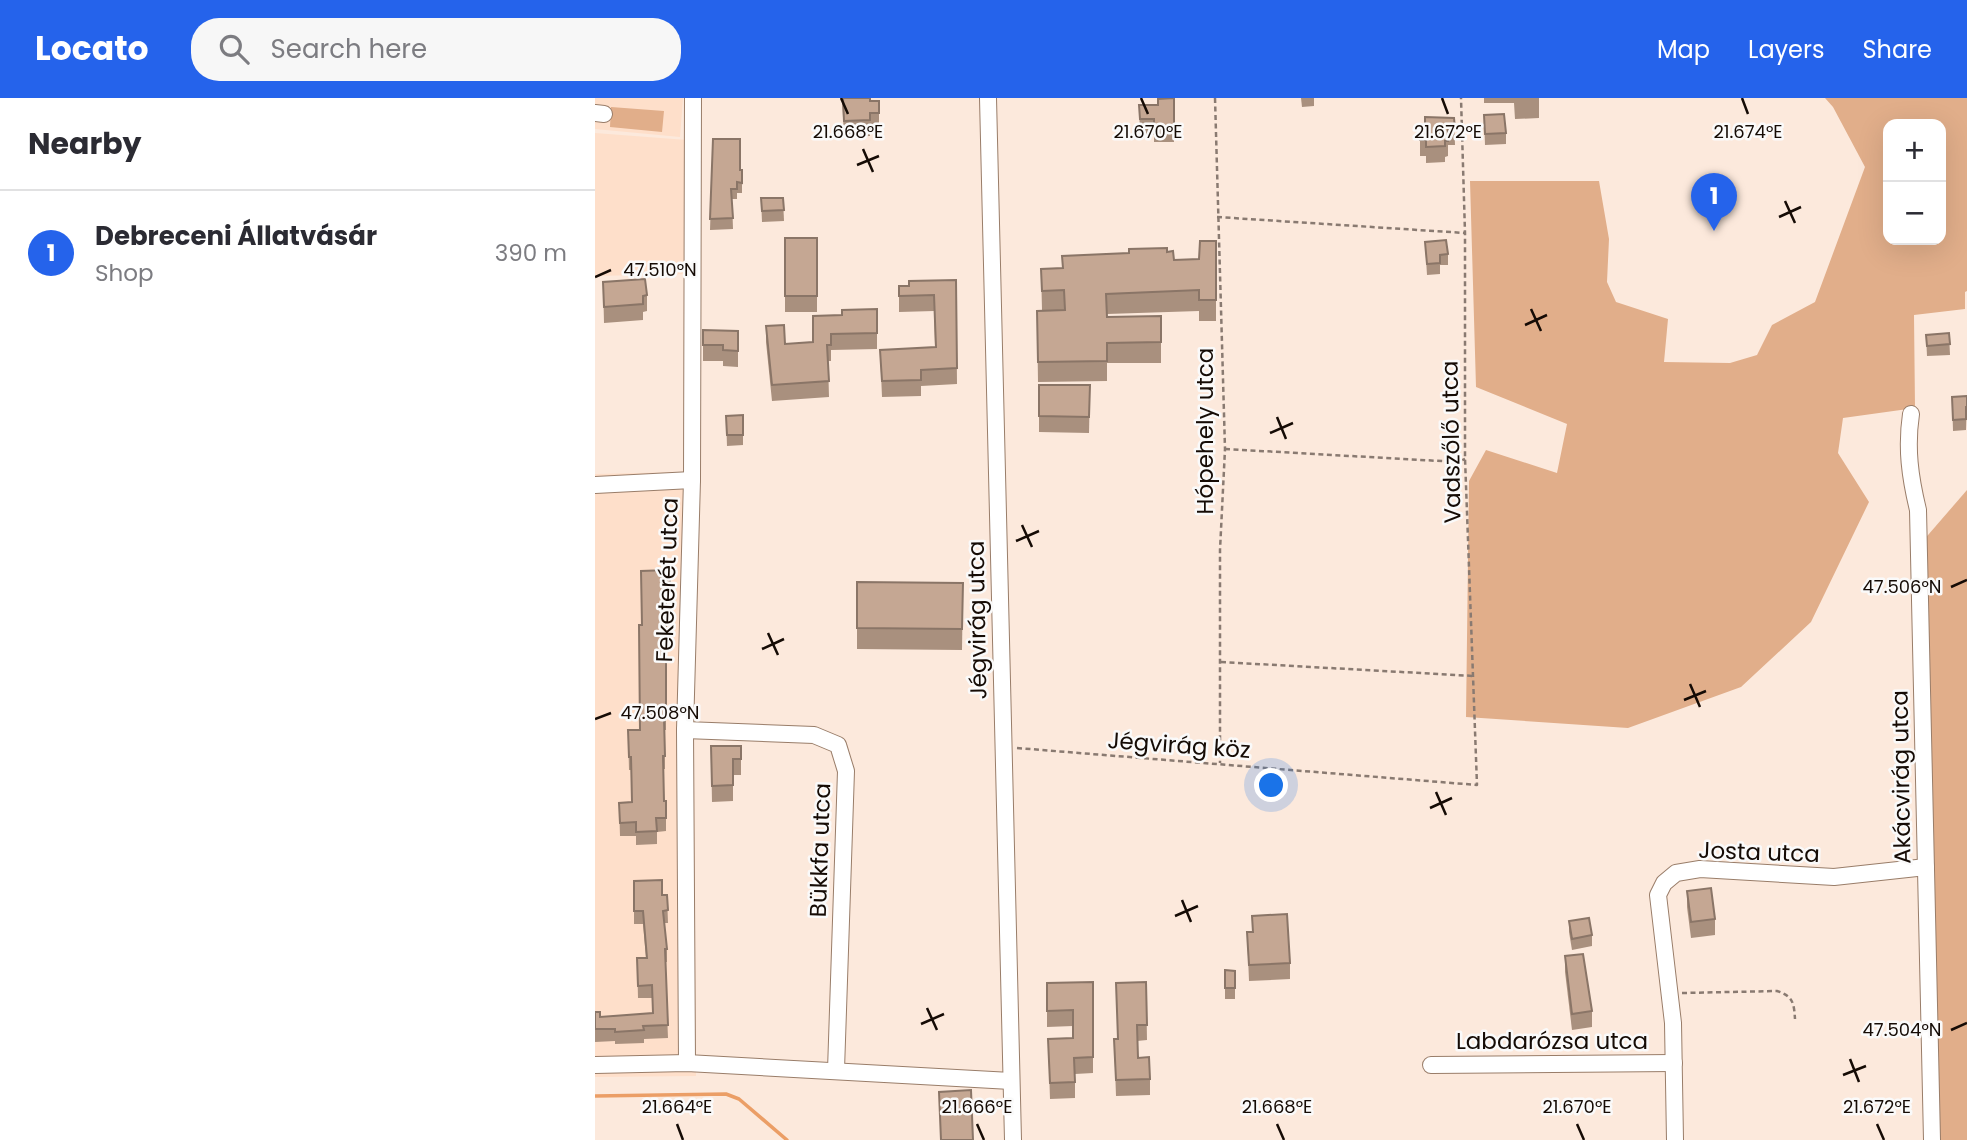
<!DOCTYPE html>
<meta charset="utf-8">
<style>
:root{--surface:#fff;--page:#f7f7f7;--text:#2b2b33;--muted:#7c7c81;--line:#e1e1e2;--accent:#2563eb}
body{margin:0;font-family:Poppins,sans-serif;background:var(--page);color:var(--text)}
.controls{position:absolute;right:21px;top:21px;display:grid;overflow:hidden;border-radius:14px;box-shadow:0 7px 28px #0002}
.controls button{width:63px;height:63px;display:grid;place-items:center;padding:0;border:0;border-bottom:2px solid var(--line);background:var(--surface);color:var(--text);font:35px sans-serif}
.you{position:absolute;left:677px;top:688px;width:24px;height:24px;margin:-18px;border:5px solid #fff;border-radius:50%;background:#1a73e8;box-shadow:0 0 0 10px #1a73e833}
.badge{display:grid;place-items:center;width:46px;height:46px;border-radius:50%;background:var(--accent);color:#fff;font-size:23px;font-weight:700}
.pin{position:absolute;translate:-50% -58px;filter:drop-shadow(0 2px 4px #0008)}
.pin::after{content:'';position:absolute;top:37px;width:24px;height:21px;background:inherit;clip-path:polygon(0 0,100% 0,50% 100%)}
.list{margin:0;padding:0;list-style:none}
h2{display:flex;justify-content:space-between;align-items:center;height:91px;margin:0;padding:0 28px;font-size:30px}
h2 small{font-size:23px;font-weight:400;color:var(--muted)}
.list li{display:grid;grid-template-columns:46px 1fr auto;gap:21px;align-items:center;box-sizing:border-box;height:126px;padding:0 28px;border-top:2px solid var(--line)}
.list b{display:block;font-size:26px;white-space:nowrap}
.list p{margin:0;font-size:23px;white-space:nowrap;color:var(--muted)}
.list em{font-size:23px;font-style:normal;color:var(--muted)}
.icon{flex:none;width:38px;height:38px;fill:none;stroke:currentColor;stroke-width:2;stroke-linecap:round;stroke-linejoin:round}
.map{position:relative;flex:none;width:1372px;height:1042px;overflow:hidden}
header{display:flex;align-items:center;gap:42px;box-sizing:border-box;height:98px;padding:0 35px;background:var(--accent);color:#fff}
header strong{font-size:33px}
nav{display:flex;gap:38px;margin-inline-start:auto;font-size:24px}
.search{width:490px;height:63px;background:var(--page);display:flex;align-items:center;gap:18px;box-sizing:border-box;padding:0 24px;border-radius:28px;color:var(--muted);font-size:26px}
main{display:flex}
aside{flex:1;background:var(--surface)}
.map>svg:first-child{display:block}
</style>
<header>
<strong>Locato</strong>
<div class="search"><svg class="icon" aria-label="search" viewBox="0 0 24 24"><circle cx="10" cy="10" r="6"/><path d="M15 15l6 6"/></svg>Search here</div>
<nav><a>Map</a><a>Layers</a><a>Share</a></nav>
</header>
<main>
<aside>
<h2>Nearby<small></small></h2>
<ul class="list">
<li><span class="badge">1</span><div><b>Debreceni Állatvásár</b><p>Shop</p></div><em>390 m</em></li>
</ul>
</aside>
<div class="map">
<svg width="1372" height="1042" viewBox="0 0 1372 1042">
<rect width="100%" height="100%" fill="#fce9dc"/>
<!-- built -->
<g fill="#fedfca">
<polygon points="0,0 88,0 85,39 0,31"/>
<polygon points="0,35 105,43 94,176 0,178"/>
<polygon points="82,374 97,382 101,978 0,979 0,376"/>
</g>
<!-- green -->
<g fill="#e1ae8a" fill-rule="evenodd">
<path d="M 1230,0 L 1372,0 L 1372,193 L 1370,194 L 1370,211 L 1319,217 L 1320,310 L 1248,320 L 1243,355 L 1274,404 L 1216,524 L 1146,589 L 1033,630 L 871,619 L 874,383 L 891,352 L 962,375 L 972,326 L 881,289 L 875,83 L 1004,83 L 1014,141 L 1012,184 L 1021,204 L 1073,221 L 1069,264 L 1135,265 L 1162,257 L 1177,227 L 1220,204 L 1270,69 L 1238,9 ZM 1293,26 L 1346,26 L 1346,142 L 1293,142 Z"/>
<polygon points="16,9 69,13 67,34 15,29"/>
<polygon points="1372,392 1372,1042 1343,1042 1327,444"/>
</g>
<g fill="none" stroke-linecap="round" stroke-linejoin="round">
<!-- stream -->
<polyline stroke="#eb9e66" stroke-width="3.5" points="0,998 131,996 144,1001 192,1042"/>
<!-- minor casing -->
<g stroke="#997d69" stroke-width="18">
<g id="minor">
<polyline points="393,0 418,1042"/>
<polyline points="0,15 9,16"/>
<path d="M 1316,316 C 1311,350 1315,379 1323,412 L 1337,1042"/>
<polyline points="0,387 97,382"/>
<polyline points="90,632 219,637 243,647 251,673 241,972"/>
<polyline points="92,965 90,632 97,382 98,0"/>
<polyline points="0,967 92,965 416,983"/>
<polyline points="836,967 1079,965"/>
<polyline points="1080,1042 1078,925 1063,797 1069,785 1081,775 1105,771 1239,779 1331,769"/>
</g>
</g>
<!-- path -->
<g stroke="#897a71" stroke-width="2.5" stroke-dasharray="5 3.5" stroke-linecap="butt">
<polyline points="620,0 630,351 625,452 625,665"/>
<polyline points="622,119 870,135"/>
<polyline points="630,351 863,364 870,361"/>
<polyline points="626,564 879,578"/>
<polyline points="422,650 882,687 870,360 870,135 866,0"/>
<path d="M 1087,895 L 1182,893 C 1198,898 1199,905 1200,921"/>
</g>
<!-- minor -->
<use href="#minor" stroke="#fff" stroke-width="16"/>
</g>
<!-- wall -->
<g fill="#a9907e">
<polygon points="247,0 275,3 284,3 284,31 275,31 275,38 249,39"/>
<polygon points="579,0 579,44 559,44 559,37 545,37 544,7 563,7"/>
<polygon points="706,0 719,0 719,8 707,9"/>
<polygon points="889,0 944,0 944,20 920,21 919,5 889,5"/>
<polygon points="889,17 911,35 911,46 890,47"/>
<polygon points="859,20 860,47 853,47 853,58 850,59 850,64 831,65 831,58 825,58 825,27 830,27"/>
<polygon points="118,41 145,72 147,72 147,95 142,95 142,101 137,101 138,131 115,132"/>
<polygon points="166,100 188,100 189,123 167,124"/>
<rect x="190" y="140" width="32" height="74"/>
<polygon points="621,143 621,223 604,223 604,213 512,216 512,219 566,218 566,265 512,265 512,283 443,284 442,213 447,212 446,171 467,170 572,154 579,162 604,161"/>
<polygon points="830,144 853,156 853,167 845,167 845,176 832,177"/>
<polygon points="361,182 362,286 326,288 326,298 287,299 285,252 340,249 339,213 304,214 304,188"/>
<polygon points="8,184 52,197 52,213 48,214 48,222 9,225"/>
<polygon points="282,211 282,251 236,252 236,263 233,263 234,299 177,303 171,244 171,228 190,246 218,244"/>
<polygon points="108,232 143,233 143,269 128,268 128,263 108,263"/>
<polygon points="1354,235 1355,257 1332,258 1331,237"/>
<polygon points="444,287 495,287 494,335 444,334"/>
<polygon points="1372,298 1371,332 1358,333 1357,299"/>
<polygon points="148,317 148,347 132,348 131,318"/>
<polygon points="74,472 75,499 71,499 71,632 70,632 70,671 68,671 69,703 71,703 71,733 62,734 62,746 41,747 41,738 25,738 24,705 37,704 36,672 34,672 33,632 45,632 47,527"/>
<polygon points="262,484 368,485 367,552 262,551"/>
<polygon points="116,648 146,648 146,677 138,677 138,703 117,704"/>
<polygon points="39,783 67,797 72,797 73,825 69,825 72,851 72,864 70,864 73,940 49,941 49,945 20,946 20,943 0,944 0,914 5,919 58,915 57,900 43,900 42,860 51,860 48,826 39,826"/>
<polygon points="1092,793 1120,821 1120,837 1096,840 1092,809"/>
<polygon points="657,818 695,865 695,881 654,883 652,834 657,834"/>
<polygon points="974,823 997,837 997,848 977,852 974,834"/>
<polygon points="970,858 997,913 997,929 977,932 970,874"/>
<polygon points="630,872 640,873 640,901 630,901"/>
<polygon points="498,884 498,975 480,976 480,1000 455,1001 453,941 478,940 478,928 452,929 452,885"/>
<polygon points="551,884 552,942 542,943 543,960 555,981 555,997 521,998 519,941 522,941"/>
</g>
<!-- building -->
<g fill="#c5a793" stroke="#8a7567" stroke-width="2">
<polygon points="248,0 275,0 275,3 284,3 284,15 275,15 275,22 249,23"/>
<polygon points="579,0 579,28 559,29 559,21 545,21 544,7 563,7 563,1"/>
<polygon points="909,16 911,35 890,36 889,17"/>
<polygon points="830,19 859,20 860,31 853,32 853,43 850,43 850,48 831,49 831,42 825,42 825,27 830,27"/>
<polygon points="118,41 145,41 145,72 147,72 147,85 142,84 142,91 136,91 138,120 115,121"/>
<polygon points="166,100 188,100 189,112 167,113"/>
<rect x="190" y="140" width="32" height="58"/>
<polygon points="851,142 853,156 845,157 845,165 832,166 830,144"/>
<polygon points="605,143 621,143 621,202 604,202 604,192 511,196 512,219 566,218 566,244 512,245 512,263 443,264 442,213 470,212 469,192 447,193 446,171 468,170 467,158 534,155 534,151 572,150 572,154 578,153 579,162 604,161"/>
<polygon points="50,181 52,197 48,198 48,206 9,209 8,184"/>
<polygon points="361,182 362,270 326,272 326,282 287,283 285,252 341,249 339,197 304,198 304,188 314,188 314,183"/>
<polygon points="282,211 282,235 236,236 236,247 232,247 234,283 177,287 171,228 189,227 190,246 218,244 218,218 247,217 247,212"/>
<polygon points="108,232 143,233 143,253 128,252 128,247 108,247"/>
<polygon points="1354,235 1355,246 1332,248 1331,237"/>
<polygon points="444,287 495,287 494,319 444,318"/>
<polygon points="1372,298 1372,309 1371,309 1371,321 1358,322 1357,299"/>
<polygon points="148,317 148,337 132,337 131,318"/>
<polygon points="74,472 75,486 71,486 71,619 69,619 70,658 68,658 69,703 71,703 71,720 61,720 62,733 41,734 41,724 25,725 24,705 37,704 36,659 34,659 33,632 45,632 44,527 47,527 46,473"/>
<polygon points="262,484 368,485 367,531 262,530"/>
<polygon points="116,648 146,648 146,661 138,661 138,687 117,688"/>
<polygon points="67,782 67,797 72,797 73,812 68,813 72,851 70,851 73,927 48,928 49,932 20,934 20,931 0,931 0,914 5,914 5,919 58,915 57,887 43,888 42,860 52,860 48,813 39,813 39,783"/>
<polygon points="1116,790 1120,821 1096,824 1092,793"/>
<polygon points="692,816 695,865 654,867 652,834 658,834 657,818"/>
<polygon points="994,820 997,837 977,841 974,823"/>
<polygon points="988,856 997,913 977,916 970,858"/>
<polygon points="630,872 640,873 640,890 630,890"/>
<polygon points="498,884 498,959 479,960 480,984 455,985 453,941 478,940 478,912 452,913 452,885"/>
<polygon points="551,884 552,927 542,927 543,960 554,959 555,981 521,982 519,941 523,941 521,885"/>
<polygon points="376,992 378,1042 346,1042 344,994"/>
</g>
<!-- ticks -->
<path fill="none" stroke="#150b05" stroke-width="2.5" d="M 246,0 L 253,16M 546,0 L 553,16M 847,0 L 853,16M 1147,0 L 1153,16M 268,51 L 278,74M 262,67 L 284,58M 1190,103 L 1200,125M 1184,119 L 1206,109M 0,179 L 16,172M 936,211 L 946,233M 930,227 L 952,217M 682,319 L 691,341M 675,335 L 698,325M 427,427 L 437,449M 421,443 L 444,433M 1356,489 L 1372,482M 173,535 L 183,557M 167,551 L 189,541M 1095,586 L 1105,609M 1089,602 L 1111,593M 0,621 L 16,615M 841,694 L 851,717M 835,710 L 857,700M 587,802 L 596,824M 580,818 L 603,808M 332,910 L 342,932M 326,926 L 349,916M 1356,932 L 1372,925M 1255,961 L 1264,984M 1248,977 L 1271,968M 82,1026 L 88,1042M 382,1026 L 389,1042M 682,1026 L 689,1042M 982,1026 L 989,1042M 1282,1026 L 1289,1042"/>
<g text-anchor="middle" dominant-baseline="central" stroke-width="5" stroke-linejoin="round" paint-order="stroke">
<!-- street labels -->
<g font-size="23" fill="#150b05" stroke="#fafafa">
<text transform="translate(610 333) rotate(-90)">Hópehely utca</text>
<text transform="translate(856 344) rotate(-91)">Vadszőlő utca</text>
<text transform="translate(72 482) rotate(-88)">Feketerét utca</text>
<text transform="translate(382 522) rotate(-91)">Jégvirág utca</text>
<text transform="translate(584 647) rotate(4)">Jégvirág köz</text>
<text transform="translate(1306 679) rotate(-91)">Akácvirág utca</text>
<text transform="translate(225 752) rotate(-88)">Bükkfa utca</text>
<text transform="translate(1164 754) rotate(2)">Josta utca</text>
<text x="957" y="943">Labdarózsa utca</text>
</g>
</g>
<g font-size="18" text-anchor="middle" fill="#150b05" stroke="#fafafa" stroke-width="5" stroke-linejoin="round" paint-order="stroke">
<text x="253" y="40">21.668°E</text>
<text x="553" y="40">21.670°E</text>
<text x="853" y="40">21.672°E</text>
<text x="1153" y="40">21.674°E</text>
<text x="65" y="178">47.510°N</text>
<text x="1307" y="495">47.506°N</text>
<text x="65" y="621">47.508°N</text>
<text x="1307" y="938">47.504°N</text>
<text x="82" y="1015">21.664°E</text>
<text x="382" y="1015">21.666°E</text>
<text x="682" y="1015">21.668°E</text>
<text x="982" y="1015">21.670°E</text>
<text x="1282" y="1015">21.672°E</text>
</g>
</svg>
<div class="controls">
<button>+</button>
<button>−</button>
</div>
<div class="you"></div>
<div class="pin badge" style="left:1119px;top:133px">1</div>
</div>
</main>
